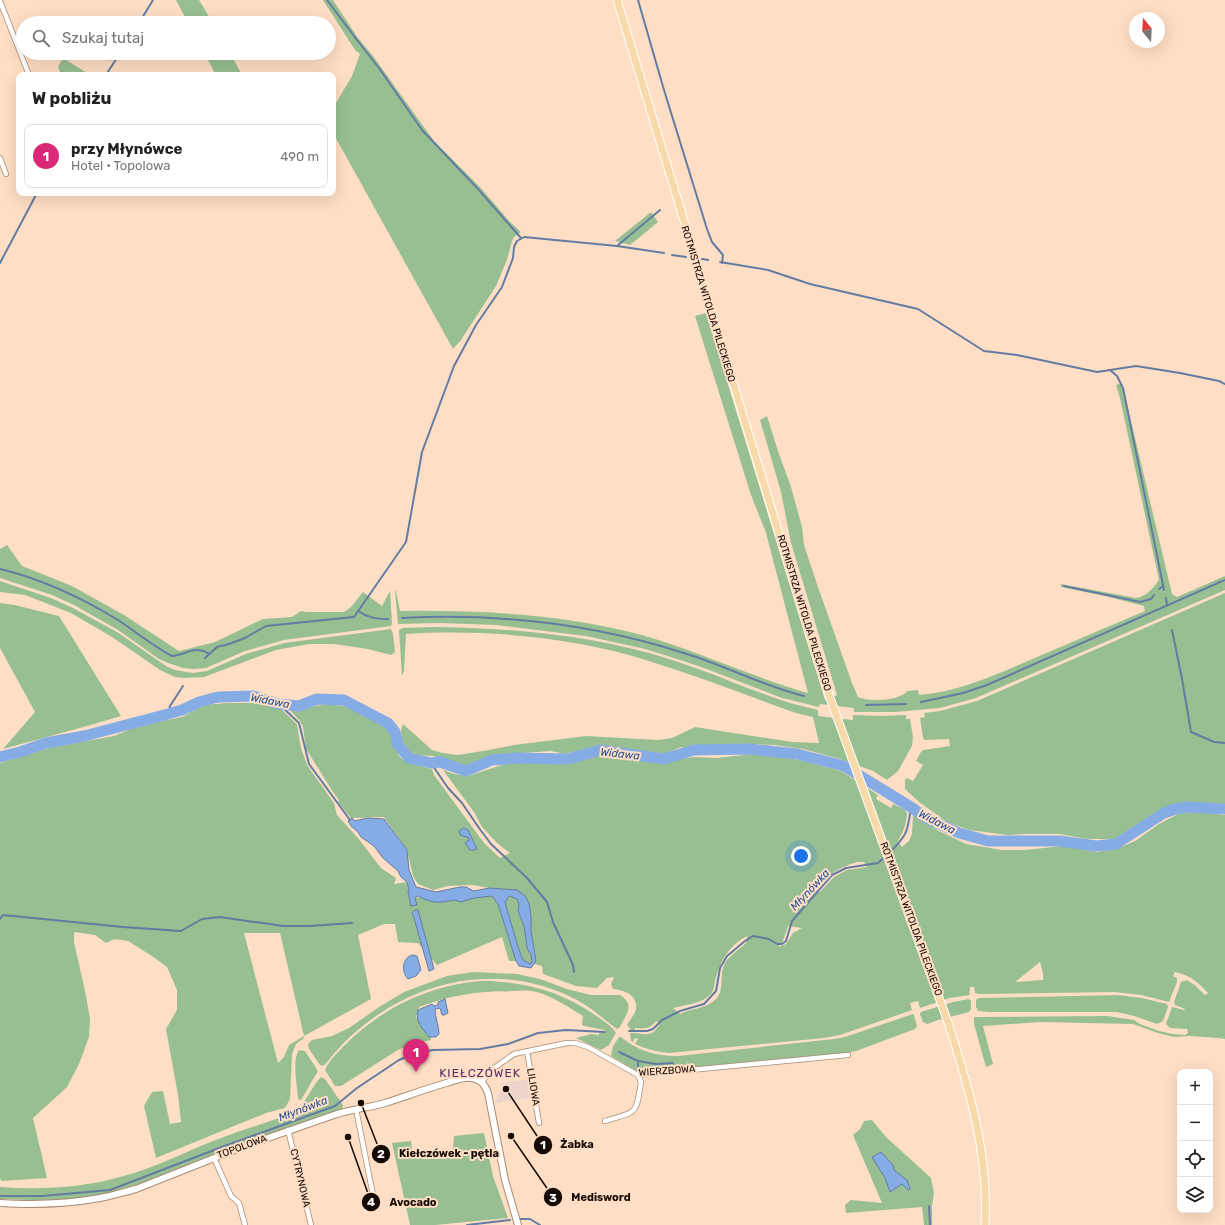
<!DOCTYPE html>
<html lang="pl">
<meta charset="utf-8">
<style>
:root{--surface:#fff;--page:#f2f2f2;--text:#222;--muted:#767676;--line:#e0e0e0;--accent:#db2777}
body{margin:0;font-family:Rubik,sans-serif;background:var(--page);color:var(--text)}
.controls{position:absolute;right:12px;bottom:12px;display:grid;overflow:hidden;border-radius:8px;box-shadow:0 4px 16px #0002}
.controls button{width:36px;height:36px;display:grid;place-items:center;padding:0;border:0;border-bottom:1px solid var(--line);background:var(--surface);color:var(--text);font:20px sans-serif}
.compass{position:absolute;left:1129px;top:12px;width:36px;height:36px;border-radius:50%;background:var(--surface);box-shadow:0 4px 16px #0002;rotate:342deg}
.you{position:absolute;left:801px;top:856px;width:14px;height:14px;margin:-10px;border:3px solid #fff;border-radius:50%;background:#1a73e8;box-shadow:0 0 0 6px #1a73e833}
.badge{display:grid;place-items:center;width:26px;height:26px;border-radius:50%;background:var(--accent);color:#fff;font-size:13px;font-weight:700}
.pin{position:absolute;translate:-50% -33px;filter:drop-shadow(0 1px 2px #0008)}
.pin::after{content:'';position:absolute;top:21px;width:14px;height:12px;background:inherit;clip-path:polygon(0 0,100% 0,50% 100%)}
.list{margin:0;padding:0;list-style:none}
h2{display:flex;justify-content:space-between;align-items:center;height:52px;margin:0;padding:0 16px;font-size:17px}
h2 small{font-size:13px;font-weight:400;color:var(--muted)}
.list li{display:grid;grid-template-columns:26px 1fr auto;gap:12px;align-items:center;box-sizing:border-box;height:64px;margin:0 8px 8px;padding:0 8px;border:1px solid var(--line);border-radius:8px}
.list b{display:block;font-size:15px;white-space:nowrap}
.list p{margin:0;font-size:13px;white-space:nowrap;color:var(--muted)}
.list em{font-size:13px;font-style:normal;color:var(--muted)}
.icon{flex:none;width:22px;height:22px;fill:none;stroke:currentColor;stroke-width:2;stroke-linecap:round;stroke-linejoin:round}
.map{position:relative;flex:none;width:1225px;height:1225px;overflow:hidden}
.search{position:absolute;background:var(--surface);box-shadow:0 4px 16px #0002;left:16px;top:16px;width:320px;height:44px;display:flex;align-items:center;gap:10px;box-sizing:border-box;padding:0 14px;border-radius:22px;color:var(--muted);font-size:15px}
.panel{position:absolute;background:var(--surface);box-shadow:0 4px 16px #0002;left:16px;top:72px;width:320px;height:124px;border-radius:8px}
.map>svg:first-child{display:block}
</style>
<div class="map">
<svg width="1225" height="1225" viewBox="0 0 1225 1225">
<rect width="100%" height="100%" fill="#fedec4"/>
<!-- commercial -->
<polygon fill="#edd5cb" points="529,1079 532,1098 495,1103 502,1088 501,1083"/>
<!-- green -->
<g fill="#98bf92" fill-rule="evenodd">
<polygon points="176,0 199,0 213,23 188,23"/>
<polygon points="323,0 333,0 358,38 373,56 434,141 479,186 510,222 521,232 514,237 512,241 507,260 496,286 461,340 453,349 333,133 333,108 352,76 360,54 355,50"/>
<polygon points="97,53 115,53 110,61"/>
<polygon points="204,53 230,53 242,75 216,75"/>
<polygon points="63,58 90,75 61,75 58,67"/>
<polygon points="651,212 658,222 630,245 615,241"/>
<path d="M 706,313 L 825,700 L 837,695 L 791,543 L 781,492 L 760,420 L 767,416 L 778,451 L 791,487 L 802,527 L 804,545 L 818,587 L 852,683 L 858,697 C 868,702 901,701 907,691 L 918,690 L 919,695 C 960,692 997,674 1035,658 C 1071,642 1108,627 1145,611 L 1144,606 L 1105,596 L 1061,587 L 1061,584 L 1136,598 C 1147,596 1153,588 1159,580 L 1120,398 L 1116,385 L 1122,383 L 1172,594 L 1177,597 L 1225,576 L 1225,590 L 976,698 L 940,708 L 896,712 L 854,712 L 854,708 L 820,704 L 819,707 L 782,698 L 704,668 L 674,658 L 645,649 L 586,636 L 496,625 L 439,623 L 398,624 L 395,591 L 396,591 L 400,611 C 481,610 563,614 642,635 C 698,651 752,677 808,693 L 766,533 L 751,495 L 695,316 Z"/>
<polygon points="7,545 22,566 72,586 124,615 179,651 215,642 263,619 292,617 301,611 306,612 344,612 351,607 363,592 382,606 390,591 392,623 391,626 284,640 245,651 206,668 193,669 183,668 168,663 159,659 118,630 74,605 52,595 0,578 0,549"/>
<polygon points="0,581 51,598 73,608 117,632 166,666 175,670 193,673 207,671 246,654 284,643 391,629 393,634 395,652 391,655 368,649 334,644 309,644 276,650 204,677 185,678 175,677 160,670 112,637 71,613 25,595 0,592"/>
<polygon points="1225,593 1225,804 1172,805 1114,839 1086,839 1060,834 1025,834 1008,835 969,830 947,822 919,802 905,789 905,780 907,778 913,781 923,765 916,761 921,752 923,750 950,746 949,739 925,740 923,738 920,718 925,717 924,713 940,711 977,701"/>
<polygon points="0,603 15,605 59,616 121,716 87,726 3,749 35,712 0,648"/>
<path d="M 432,627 C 512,628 592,635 669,659 C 690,666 711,673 732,682 C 761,693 788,704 818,710 L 818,716 L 853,720 L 853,715 L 881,716 L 906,715 L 906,719 L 910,719 L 913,737 L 912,746 L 898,771 L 887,780 L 873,771 L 840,759 L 803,749 L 774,745 L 750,744 L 726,747 L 699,746 L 688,748 L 681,747 L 665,754 L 600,745 L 565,754 L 551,751 L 494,755 L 466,766 L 458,766 L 449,760 L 433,756 L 418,755 L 411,753 L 402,743 L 401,730 L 403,724 L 432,750 L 443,753 L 458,755 L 489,750 L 514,745 L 586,736 L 658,740 L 672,738 L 695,727 L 792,742 L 819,743 L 813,717 L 796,713 C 748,696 701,677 652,662 C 576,637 486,629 406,634 L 404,671 L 402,676 L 399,630 L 403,628 Z"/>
<path d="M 227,703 L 262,703 L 281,709 L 297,724 L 301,748 L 307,765 L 334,803 L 337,815 L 358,838 L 381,868 L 396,878 L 394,884 L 407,882 L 409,889 L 410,899 C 426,894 429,903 442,902 C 452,902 450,898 461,902 L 474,898 L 492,896 L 498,904 L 516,961 L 509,961 L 502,937 L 437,965 L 418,943 L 398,942 L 395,924 L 384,924 L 358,935 L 371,999 L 304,1036 L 304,1038 L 296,1044 L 292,1054 L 290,1099 L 285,1108 L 266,1113 L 156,1158 L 144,1106 L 152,1092 L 163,1091 L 170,1124 L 181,1122 L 178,1095 L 166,1029 L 177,1010 L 177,990 L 167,967 L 152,956 L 128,941 L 115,939 L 106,943 L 95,935 L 74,932 L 74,942 L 85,991 L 90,1019 L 89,1037 L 79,1064 L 67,1087 L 33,1118 L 47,1178 L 1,1181 L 0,1178 L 0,763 L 53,747 L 114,736 L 138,726 L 182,717 L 204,705 ZM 244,933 L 280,933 L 304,1036 L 289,1045 L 284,1057 L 278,1063 Z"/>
<path d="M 326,704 C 335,705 343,705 352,708 C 362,711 381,724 391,731 C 397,763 402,761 432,769 L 434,775 L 484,843 L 500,858 L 510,853 L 497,843 L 482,827 L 474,812 L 443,770 L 454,774 L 468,776 L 505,764 L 526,761 L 571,764 L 594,755 L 604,754 L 664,763 L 675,760 L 694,757 L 717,758 L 752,754 L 770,755 L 799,760 L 841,771 L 878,795 L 876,799 L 891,808 L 893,804 L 904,809 L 907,813 C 907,823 903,832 898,841 L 902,847 L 909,841 L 912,834 L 913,815 L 921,818 L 937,830 L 966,844 L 1002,850 L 1024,850 L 1064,846 L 1097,852 L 1121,847 L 1135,841 L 1159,824 L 1180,813 L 1197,812 L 1225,815 L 1225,1039 L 1219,1038 L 1189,1036 L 1174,1037 L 1158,1033 L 1133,1024 L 1040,1022 L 983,1026 L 993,1064 L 986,1067 L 974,1024 L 974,1017 L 1107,1016 L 1134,1020 L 1140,1024 L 1159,1031 L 1173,1034 L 1185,1035 L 1188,1033 L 1187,1029 L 1170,1028 L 1166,1024 L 1172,1007 L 1184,1010 L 1185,1009 L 1175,1005 L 1174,1002 L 1181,982 L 1187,980 L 1196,986 L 1205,995 L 1208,993 C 1198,982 1189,975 1175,972 L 1173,976 L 1177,978 L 1177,982 L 1169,1002 L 1141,995 L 1115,992 L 977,994 L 976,993 L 975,993 L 974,987 L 970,987 L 970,991 L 969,991 L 970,995 L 950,998 L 920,1008 L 918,1001 L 910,1003 L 912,1010 L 840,1035 L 824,1038 L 669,1053 C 657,1052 646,1049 635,1044 L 638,1039 L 635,1038 L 633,1042 L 631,1041 L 630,1033 C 647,1033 650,1039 660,1024 L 656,1021 C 650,1029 645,1029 635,1028 L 635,1030 L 631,1030 L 627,1025 C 630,1020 635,1014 636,1009 C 638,995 624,990 613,989 L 611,984 L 614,977 L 607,978 L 597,988 L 576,986 L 543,974 L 542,966 L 534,964 L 536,961 L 531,931 L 531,916 L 517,890 L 502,890 L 472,885 L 448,886 L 433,890 L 418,884 L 413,876 L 407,850 L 384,817 L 351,818 L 338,802 L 339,800 L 333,792 L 306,749 L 303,727 L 300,721 L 288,708 C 304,710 311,706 326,704 ZM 857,862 L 864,862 L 867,867 L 847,870 L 834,877 L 820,892 L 815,890 C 826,875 840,867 857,862 ZM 788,926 L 802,928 L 793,933 L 786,944 L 778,947 L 783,941 ZM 747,936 L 746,943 C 739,950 725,958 723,968 C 720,979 724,992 715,1000 C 705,1009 692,1008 680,1014 L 673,1008 C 684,1005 701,1004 710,995 C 715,990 714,983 716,977 C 721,959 730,945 747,936 ZM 1040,962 L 1043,973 L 1043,980 L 1015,982 Z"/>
<polygon points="509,896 517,899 519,904 518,911 524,926 527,948 531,955 532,962 530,964 523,960 518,947 504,902"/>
<path d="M 473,972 L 517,974 L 540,979 L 567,989 L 591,995 L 620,995 C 636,1005 626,1014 620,1027 L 617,1029 C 603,1019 591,1007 575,999 C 505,963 424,977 364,1025 C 355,1032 346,1040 339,1048 C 333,1054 329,1061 323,1066 L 320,1065 L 309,1049 L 308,1044 L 312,1040 L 332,1036 L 349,1028 L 379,1007 L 404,992 L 447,976 Z"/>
<path d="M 481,981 C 523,981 561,991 595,1015 C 602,1020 612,1026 616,1033 L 609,1045 L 601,1050 L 576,1038 L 591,1034 L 599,1035 L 599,1033 L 605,1033 L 605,1030 L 589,1027 L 582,1025 L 583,1016 C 568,1007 548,993 531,991 C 525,990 518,991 512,991 C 477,991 452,995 419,1007 L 416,1017 L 420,1025 L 429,1037 L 431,1037 L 431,1040 L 412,1044 L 398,1050 L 341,1086 L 335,1086 L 325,1070 C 329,1061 337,1053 344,1046 C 380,1009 429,985 481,981 Z"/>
<polygon points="1118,995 1142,998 1167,1004 1168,1007 1163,1021 1157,1024 1134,1016 1117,1012 989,1012 978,1011 976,1007 976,1000 979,998"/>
<polygon points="969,999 971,1001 971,1009 969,1012 938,1020 927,1024 923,1022 920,1014 921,1012 953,1002"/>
<path d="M 913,1014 L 914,1015 L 917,1026 L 915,1029 L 856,1051 L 845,1053 L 642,1072 L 636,1071 L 611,1056 L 613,1046 L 619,1037 L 621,1037 C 638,1051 656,1056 678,1056 L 834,1039 L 845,1037 Z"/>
<path d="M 299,1050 L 305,1051 L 318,1071 L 301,1100 L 298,1099 L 298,1097 C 297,1086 292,1059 299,1050 Z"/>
<path d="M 321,1077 L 325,1079 L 343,1105 L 342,1109 C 295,1126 247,1142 200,1160 C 167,1173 135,1188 100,1195 C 69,1202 31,1200 0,1199 L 0,1187 C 40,1190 81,1188 120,1177 C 151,1169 179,1155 208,1143 C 233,1133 259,1125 285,1116 C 307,1107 307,1092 321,1077 Z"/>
<polygon points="872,1120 886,1137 931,1178 934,1193 932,1205 932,1225 924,1225 922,1207 846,1213 845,1205 851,1200 882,1203 853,1135 860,1129 864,1121"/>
<polygon points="484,1133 493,1176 508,1218 435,1225 410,1225 392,1143 411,1141 413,1158 441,1159 440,1151 453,1149 454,1136"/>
</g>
<!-- water -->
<g fill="#86ace6" stroke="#647ca2" fill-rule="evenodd">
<path d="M 352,818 L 355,821 L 367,818 L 384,819 L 407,850 L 409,870 L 416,887 L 436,892 L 460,887 L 466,887 L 474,891 L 489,888 L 517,890 L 525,896 L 529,903 L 531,916 L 531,931 L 536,961 L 531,968 L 519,966 L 516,961 L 498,904 L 492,896 L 474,898 L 461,902 C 451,898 451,902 441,902 C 433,903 425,900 418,896 L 415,898 L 417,905 L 411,906 L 408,892 L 409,889 L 407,882 L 401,877 L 398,871 L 383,858 L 374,846 L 361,837 L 358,832 L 352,827 L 348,821 ZM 509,896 L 517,899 L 519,904 L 518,911 L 524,926 L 527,948 L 531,955 L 532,962 L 530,964 L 523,960 L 518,947 L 505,902 Z"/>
<polygon points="464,828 468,830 477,849 474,850 470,850 465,843 467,841 469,841 469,838 460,835 459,831"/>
<polygon points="415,910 418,910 434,969 429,971 414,918 412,913"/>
<path d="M 413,955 L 417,956 L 421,970 L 416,976 L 408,979 C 401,972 402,957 413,955 Z"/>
<path d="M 445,999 L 448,1013 L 444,1015 L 442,1015 L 440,1008 L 435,1009 C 435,1018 439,1025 439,1034 L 436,1037 L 429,1037 C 422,1028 415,1022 418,1010 L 432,1004 L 434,1006 L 438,1005 L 438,1002 Z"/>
<polygon points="881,1152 892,1164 895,1171 907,1180 910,1189 908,1190 902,1184 890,1192 885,1178 872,1157"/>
</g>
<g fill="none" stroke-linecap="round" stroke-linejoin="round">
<!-- stream -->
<g stroke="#647ca2" stroke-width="2">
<polyline points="327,0 357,40 379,68 422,130 479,190 521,238"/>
<polyline points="638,0 664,90 707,229 712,242 723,255 722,263"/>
<polyline points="139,23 153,0"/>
<polyline points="106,75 120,53"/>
<polyline points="617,246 660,210"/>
<polyline points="672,255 686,257"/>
<polyline points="702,259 708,260"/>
<polyline points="720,262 768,270 810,284 918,309 984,351 1017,355 1097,372 1136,366 1180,373 1219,381 1225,384"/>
<polyline points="0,263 37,193"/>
<polyline points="1110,370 1117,376 1123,388 1164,590"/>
<path d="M 0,569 C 42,579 82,598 118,620 C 136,632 153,646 172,656 C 186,655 194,645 208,653"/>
<polyline points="1064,586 1140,602 1151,599 1154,595"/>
<polyline points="1159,589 1163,586"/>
<polyline points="1166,598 1167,605"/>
<path d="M 358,611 C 368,618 377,619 388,619"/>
<path d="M 402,618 C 498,613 595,624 687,654 C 726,666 763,686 804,696"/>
<polyline points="1172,630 1181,674"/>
<polyline points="205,658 217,647 229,644 245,638 266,626 354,617 406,542 422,452 454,366 476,325 502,287 513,258 514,247 517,241 524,237 617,246 664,253"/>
<polyline points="1181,673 1191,732 1214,742 1225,743"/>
<polyline points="921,702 963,693 987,685 1225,580"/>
<polyline points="279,704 299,723 309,764 350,820"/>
<polyline points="866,705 906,704"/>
<polyline points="168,714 170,706 183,686"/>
<polyline points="431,763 448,788 462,803 479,828 491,844 527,878 547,902 553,922 573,965 574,972"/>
<path d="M 889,853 C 907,836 908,831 911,807"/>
<polyline points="0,919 3,915 123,927 181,931 202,919 220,917 283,926 310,926 352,923"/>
<polyline points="629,1031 647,1031 653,1029 662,1020 680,1011 704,1004 716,991 720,968 727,956 745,941 753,936 769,939 777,944 782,944 786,941 792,921 832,875 846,868 878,863 886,856"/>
<polyline points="619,1052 638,1061"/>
<polyline points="638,1071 638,1061 656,1064 673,1063"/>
<polyline points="0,1196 42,1196 110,1190 222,1147 335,1106 357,1088 399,1060 413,1054 433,1050 480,1049 508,1044 538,1033 566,1030 605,1032"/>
<polyline points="929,1206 930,1225"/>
<polyline points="520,1219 530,1219 540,1225"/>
<polyline points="467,1225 510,1220"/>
</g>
<!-- river -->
<polyline stroke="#86ace6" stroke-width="11" points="0,757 20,752 46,743 84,736 168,714 182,710 199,702 218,697 253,696 279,704 299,706 317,699 344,700 388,723 395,732 398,745 409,758 431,763 440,762 466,771 492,760 518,758 568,759 600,750 664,759 694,750 749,749 797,754 844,766 911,807 926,818 959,833 988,841 1059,841 1096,846 1116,844 1164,813 1175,809 1187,807 1225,809"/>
<!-- minor casing -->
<g stroke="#a98b73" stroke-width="6">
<g id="minor">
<polyline points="0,1 29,75"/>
<polyline points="0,158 6,174"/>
<polyline points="527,1051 539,1123"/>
<polyline points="482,1082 490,1071 514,1054 567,1043 575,1043 588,1047 638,1075 848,1055"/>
<polyline points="356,1109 374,1200"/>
<path d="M 605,1121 C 637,1111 636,1116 641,1082 L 638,1075"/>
<polyline points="288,1130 311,1225"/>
<polyline points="214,1158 231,1196 239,1203 245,1225"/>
</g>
</g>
<!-- tertiary casing -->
<g stroke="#a98b73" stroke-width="8">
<path id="tertiary" d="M 0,1203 C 33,1205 67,1204 100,1198 C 112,1196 124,1192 136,1189 L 242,1147 L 334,1115 C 351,1109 368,1108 385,1103 C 407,1096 428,1088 450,1082 C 456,1080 464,1077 471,1078 C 481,1079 485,1085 488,1093 L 505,1180 L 518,1225"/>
</g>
<!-- primary casing -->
<g stroke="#fff" stroke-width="9">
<path id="primary" d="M 617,0 L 813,646 L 830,698 L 949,1025 C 970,1092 989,1155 985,1225"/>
</g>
<!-- minor -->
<use href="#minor" stroke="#fff" stroke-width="4.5"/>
<!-- tertiary -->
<use href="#tertiary" stroke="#fff" stroke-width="6"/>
<!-- primary -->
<use href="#primary" stroke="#f8daaa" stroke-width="7"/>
</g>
<g text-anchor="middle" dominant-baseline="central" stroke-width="4" stroke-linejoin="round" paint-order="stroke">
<!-- street labels -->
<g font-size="10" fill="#160b04" stroke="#fedec4">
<text transform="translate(708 304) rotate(73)">ROTMISTRZA WITOLDA PILECKIEGO</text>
<text transform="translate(804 613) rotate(73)">ROTMISTRZA WITOLDA PILECKIEGO</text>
<text transform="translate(911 919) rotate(70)">ROTMISTRZA WITOLDA PILECKIEGO</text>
<text transform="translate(667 1071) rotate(-4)">WIERZBOWA</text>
<text transform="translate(533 1087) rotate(81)">LILIOWA</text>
<text transform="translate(242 1147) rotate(-20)">TOPOLOWA</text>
<text transform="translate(300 1178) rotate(77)">CYTRYNOWA</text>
</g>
<!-- water labels -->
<g font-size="11" font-style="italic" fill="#225095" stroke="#fedec4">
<text transform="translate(270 701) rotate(11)">Widawa</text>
<text transform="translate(620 754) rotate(6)">Widawa</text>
<text transform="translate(937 822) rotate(27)">Widawa</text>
<text transform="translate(810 890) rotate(-47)">Młynówka</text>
<text transform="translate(303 1109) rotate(-21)">Młynówka</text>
</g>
<!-- quarter labels -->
<g font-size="12" letter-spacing="1" fill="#572e64" stroke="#fedec4">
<text x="480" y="1073">KIEŁCZÓWEK</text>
</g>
</g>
<!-- callouts -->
<path fill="none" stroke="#160b04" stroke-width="1.5" d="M506 1089L543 1145M361 1103L381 1154M511 1136L553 1197M348 1137L371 1202"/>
<g fill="#160b04" stroke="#fedec4" stroke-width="1.5">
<circle cx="506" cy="1089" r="4"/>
<circle cx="361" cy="1103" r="4"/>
<circle cx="511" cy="1136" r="4"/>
<circle cx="348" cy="1137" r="4"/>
<circle cx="543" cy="1145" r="10"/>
<circle cx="381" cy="1154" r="10"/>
<circle cx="553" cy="1197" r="10"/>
<circle cx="371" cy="1202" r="10"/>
</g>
<g font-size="12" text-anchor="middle" font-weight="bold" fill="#fff">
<text x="543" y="1149">1</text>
<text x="381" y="1158">2</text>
<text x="553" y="1202">3</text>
<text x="371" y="1206">4</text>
</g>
<g font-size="11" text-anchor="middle" font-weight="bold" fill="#160b04" stroke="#fedec4" stroke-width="4" stroke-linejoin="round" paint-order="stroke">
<text x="577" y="1148">Żabka</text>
<text x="449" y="1157">Kiełczówek - pętla</text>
<text x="601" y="1201">Medisword</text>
<text x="413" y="1206">Avocado</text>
</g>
</svg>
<div class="controls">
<button>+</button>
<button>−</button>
<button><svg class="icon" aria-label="locate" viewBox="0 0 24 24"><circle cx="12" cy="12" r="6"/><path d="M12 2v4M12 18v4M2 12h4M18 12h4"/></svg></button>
<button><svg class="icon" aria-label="layers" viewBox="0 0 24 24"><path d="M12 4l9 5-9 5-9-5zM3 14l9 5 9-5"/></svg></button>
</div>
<svg class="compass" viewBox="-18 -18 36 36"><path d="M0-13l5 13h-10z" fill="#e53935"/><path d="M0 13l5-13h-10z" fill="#767676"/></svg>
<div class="you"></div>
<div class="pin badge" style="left:416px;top:1072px">1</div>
<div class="search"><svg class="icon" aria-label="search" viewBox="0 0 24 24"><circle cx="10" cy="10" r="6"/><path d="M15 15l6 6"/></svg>Szukaj tutaj</div>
<section class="panel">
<h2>W pobliżu<small></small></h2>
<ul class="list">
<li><span class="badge">1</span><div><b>przy Młynówce</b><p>Hotel · Topolowa</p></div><em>490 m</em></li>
</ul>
</section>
</div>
